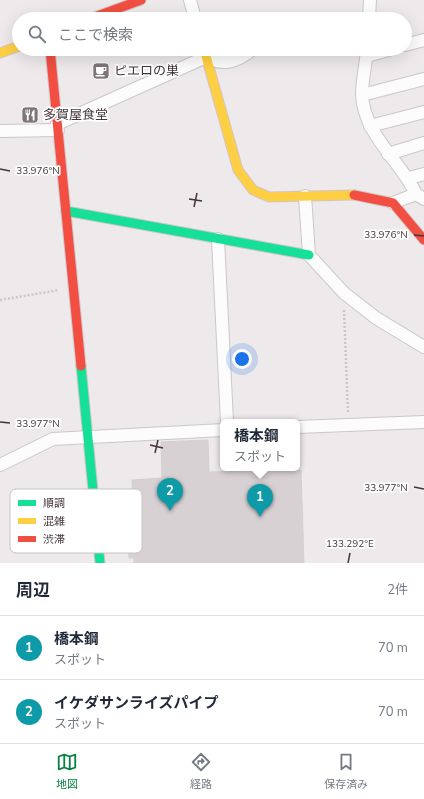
<!DOCTYPE html>
<html lang="ja">
<meta charset="utf-8">
<style>
:root{--surface:#fff;--page:#f2f2f3;--text:#1f2937;--muted:#747a83;--line:#e0e1e3;--accent:#0b8043}
body{margin:0;font-family:"Nunito Sans","Noto Sans JP",sans-serif;background:var(--page);color:var(--text)}
.you{position:absolute;left:242px;top:359px;width:14px;height:14px;margin:-10px;border:3px solid #fff;border-radius:50%;background:#1a73e8;box-shadow:0 0 0 6px #1a73e833}
.badge{display:grid;place-items:center;width:26px;height:26px;border-radius:50%;background:var(--accent);color:#fff;font-size:13px;font-weight:700}
.pin{position:absolute;translate:-50% -33px;filter:drop-shadow(0 1px 2px #0008)}
.pin::after{content:'';position:absolute;top:21px;width:14px;height:12px;background:inherit;clip-path:polygon(0 0,100% 0,50% 100%)}
.popup{position:absolute;left:220px;top:419px;width:80px;height:52px;box-sizing:border-box;display:grid;place-content:center;border-radius:6px;background:var(--surface);filter:drop-shadow(0 1px 3px #0005);font-size:13px;white-space:nowrap;color:var(--muted)}
.popup b{font-size:15px;color:var(--text)}
.popup::after{content:'';position:absolute;left:50%;top:100%;margin-left:-8px;border:8px solid transparent;border-top-color:var(--surface)}
.list{margin:0;padding:0;list-style:none}
h2{display:flex;justify-content:space-between;align-items:center;height:52px;margin:0;padding:0 16px;font-size:17px}
h2 small{font-size:13px;font-weight:400;color:var(--muted)}
.list li{display:grid;grid-template-columns:26px 1fr auto;gap:12px;align-items:center;box-sizing:border-box;height:64px;padding:0 16px;border-top:1px solid var(--line)}
.list b{display:block;font-size:15px;white-space:nowrap}
.list p{margin:0;font-size:13px;white-space:nowrap;color:var(--muted)}
.list em{font-size:13px;font-style:normal;color:var(--muted)}
.icon{flex:none;width:22px;height:22px;fill:none;stroke:currentColor;stroke-width:2;stroke-linecap:round;stroke-linejoin:round}
.map{position:relative;flex:none;width:424px;height:563px;overflow:hidden}
.search{position:absolute;background:var(--surface);box-shadow:0 4px 16px #0002;left:12px;right:12px;top:12px;height:44px;display:flex;align-items:center;gap:10px;box-sizing:border-box;padding:0 14px;border-radius:22px;color:var(--muted);font-size:15px}
.sheet{height:180px;background:var(--surface)}
nav{display:flex;justify-content:space-around;align-items:center;box-sizing:border-box;height:56px;border-top:1px solid var(--line);background:var(--surface);font-size:11px;color:var(--muted)}
nav a{display:grid;justify-items:center;gap:2px}
nav .on{color:var(--accent)}
.map>svg:first-child{display:block}
</style>
<div class="map">
<svg width="424" height="563" viewBox="0 0 424 563">
<rect width="100%" height="100%" fill="#eee9ea"/>
<!-- building -->
<polygon fill="#d8d1d3" stroke="#d6cfd1" points="208,440 209,472 301,470 304,563 134,563 134,558 129,558 128,542 134,542 132,480 162,478 161,442"/>
<g fill="none" stroke-linecap="round" stroke-linejoin="round">
<!-- street casing -->
<g stroke="#ccc7c8" stroke-width="14">
<g id="street">
<polyline points="190,0 195,19"/>
<polyline points="369,19 370,0"/>
<polyline points="405,45 424,40"/>
<path d="M 367,49 C 366,65 362,79 362,95 C 364,135 400,160 416,194"/>
<polyline points="367,56 392,49"/>
<polyline points="362,95 424,79"/>
<path d="M 57,124 L 206,57 C 225,67 238,61 253,49"/>
<polyline points="370,126 424,112"/>
<polyline points="0,131 58,130"/>
<polyline points="388,154 424,143"/>
<polyline points="409,178 424,174"/>
<polyline points="305,196 309,255 344,293 376,318 424,347"/>
<polyline points="393,203 416,194 424,199"/>
<polyline points="218,239 227,422"/>
<polyline points="297,427 424,422"/>
<polyline points="0,465 53,439 223,430"/>
</g>
</g>
<!-- fast casing -->
<g stroke="#d1c5c7" stroke-width="11">
<g id="fast">
<polyline points="66,211 309,255"/>
<polyline points="81,366 100,563"/>
</g>
</g>
<!-- slow casing -->
<g stroke="#d1c5c7" stroke-width="11">
<g id="slow">
<polyline points="204,49 238,170 253,190 269,197 354,195"/>
<polyline points="0,53 19,46"/>
</g>
</g>
<!-- jam casing -->
<g stroke="#d1c5c7" stroke-width="11">
<g id="jam">
<polyline points="89,19 141,0"/>
<polyline points="50,49 81,366"/>
<polyline points="354,195 393,203 424,240"/>
</g>
</g>
<!-- path -->
<g stroke="#ccc6c9" stroke-width="2.5" stroke-dasharray="2 2" stroke-linecap="butt">
<polyline points="0,300 59,290"/>
<polyline points="344,310 348,413"/>
</g>
<!-- street -->
<use href="#street" stroke="#fcfcfc" stroke-width="12"/>
<!-- fast -->
<use href="#fast" stroke="#16e098" stroke-width="9"/>
<!-- slow -->
<use href="#slow" stroke="#ffcf43" stroke-width="9"/>
<!-- jam -->
<use href="#jam" stroke="#f24e42" stroke-width="9"/>
</g>
<!-- ticks -->
<path fill="none" stroke="#43363a" stroke-width="1.5" d="M 0,169 L 10,171M 189,199 L 202,201M 194,207 L 197,193M 414,235 L 424,236M 0,422 L 10,423M 150,445 L 163,448M 155,453 L 158,440M 414,487 L 424,489M 348,563 L 350,553"/>
<!-- icons -->
<defs>
<g id="cafe-square" transform="scale(0.9)"><rect x="-9" y="-9" width="18" height="18" rx="4" fill="#7f7578" stroke="#fff"/><path d="M-5.5-4.5H6V0H3Q3 3.5 0 3.5H-2.5Q-5.5 3.5-5.5 0ZM3-3.2v2h1.7v-2ZM-6 4.5H4V6H-6Z" fill="#fff"/></g>
<g id="restaurant-square" transform="scale(0.9)"><rect x="-9" y="-9" width="18" height="18" rx="4" fill="#7f7578" stroke="#fff"/><path d="M-5-6h1v4h1v-4h1v4h1v-4h1v5L-1.5 .5V6h-2V.5L-5-1ZM5-6V6H3V1.5H1.5Q1.5-4 5-6Z" fill="#fff"/></g>
</defs>
<g fill-rule="evenodd">
<use href="#cafe-square" x="101" y="71"/>
<use href="#restaurant-square" x="30" y="115"/>
</g>
<g text-anchor="middle" dominant-baseline="central" stroke-width="3.5" stroke-linejoin="round" paint-order="stroke">
<!-- poi labels -->
<g font-size="13" fill="#43363a" stroke="#fff" text-anchor="start">
<text x="114" y="71">ピエロの巣</text>
<text x="43" y="115">多賀屋食堂</text>
</g>
</g>
<!-- legend -->
<rect x="10" y="489" width="132" height="64" rx="6" fill="#fff" stroke="#c7c3c4" stroke-width="1"/>
<rect x="18" y="500" width="18" height="6" fill="#16e098"/>
<rect x="18" y="518" width="18" height="6" fill="#ffcf43"/>
<rect x="18" y="536" width="18" height="6" fill="#f24e42"/>
<g font-size="11" fill="#43363a">
<text x="43" y="507">順調</text>
<text x="43" y="525">混雑</text>
<text x="43" y="543">渋滞</text>
</g>
<g font-size="10" text-anchor="middle" fill="#43363a" stroke="#fff" stroke-width="3.5" stroke-linejoin="round" paint-order="stroke">
<text x="38" y="174">33.976°N</text>
<text x="386" y="238">33.976°N</text>
<text x="38" y="427">33.977°N</text>
<text x="386" y="491">33.977°N</text>
<text x="350" y="547">133.292°E</text>
</g>
</svg>
<div class="you"></div>
<div class="pin badge" style="left:260px;top:517px;background:#0f9aa8">1</div>
<div class="popup"><b>橋本鋼</b>スポット</div>
<div class="pin badge" style="left:170px;top:511px;background:#0f9aa8">2</div>
<div class="search"><svg class="icon" aria-label="search" viewBox="0 0 24 24"><circle cx="10" cy="10" r="6"/><path d="M15 15l6 6"/></svg>ここで検索</div>
</div>
<section class="sheet">
<h2>周辺<small>2件</small></h2>
<ul class="list">
<li><span class="badge" style="background:#0f9aa8">1</span><div><b>橋本鋼</b><p>スポット</p></div><em>70 m</em></li>
<li><span class="badge" style="background:#0f9aa8">2</span><div><b>イケダサンライズパイプ</b><p>スポット</p></div><em>70 m</em></li>
</ul>
</section>
<nav>
<a class="on"><svg class="icon" aria-label="map" viewBox="0 0 24 24"><path d="M3 6l6-2 6 2 6-2v14l-6 2-6-2-6 2zM9 4v14M15 6v14"/></svg>地図</a>
<a><svg class="icon" aria-label="directions" viewBox="0 0 24 24"><path d="M12 3l9 9-9 9-9-9zM9 14v-3h6M13 9l2 2-2 2"/></svg>経路</a>
<a><svg class="icon" aria-label="saved" viewBox="0 0 24 24"><path d="M7 4h10v16l-5-4-5 4z"/></svg>保存済み</a>
</nav>
